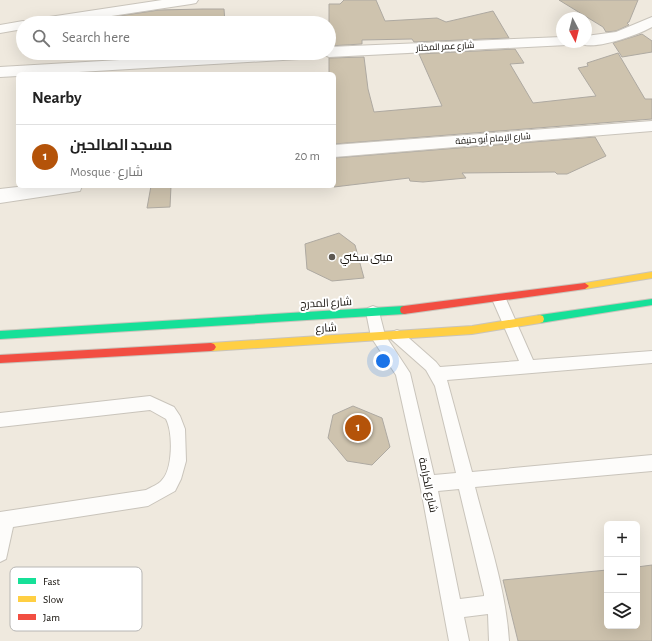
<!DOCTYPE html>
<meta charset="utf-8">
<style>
:root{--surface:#fff;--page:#f6f6f6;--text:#222;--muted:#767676;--line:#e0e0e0;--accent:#b45309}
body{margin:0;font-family:"Alegreya Sans",Cairo,sans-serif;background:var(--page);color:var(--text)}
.controls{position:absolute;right:12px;bottom:12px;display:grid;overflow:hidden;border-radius:6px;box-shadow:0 4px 16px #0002}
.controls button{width:36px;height:36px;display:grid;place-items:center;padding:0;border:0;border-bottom:1px solid var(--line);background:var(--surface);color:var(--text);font:20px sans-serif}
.compass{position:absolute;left:556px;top:12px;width:36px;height:36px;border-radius:50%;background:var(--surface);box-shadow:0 4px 16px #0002;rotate:173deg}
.you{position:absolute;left:383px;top:361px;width:14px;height:14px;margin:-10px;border:3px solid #fff;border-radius:50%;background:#1a73e8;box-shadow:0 0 0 6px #1a73e833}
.badge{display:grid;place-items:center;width:26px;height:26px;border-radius:50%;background:var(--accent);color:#fff;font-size:13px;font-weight:700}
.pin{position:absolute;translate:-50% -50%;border:2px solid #fff;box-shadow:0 1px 4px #0006}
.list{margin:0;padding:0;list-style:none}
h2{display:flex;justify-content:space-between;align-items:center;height:52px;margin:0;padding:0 16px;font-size:17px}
h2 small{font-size:13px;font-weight:400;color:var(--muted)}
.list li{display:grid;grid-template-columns:26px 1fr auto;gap:12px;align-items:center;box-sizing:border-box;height:64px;padding:0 16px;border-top:1px solid var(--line)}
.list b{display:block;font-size:15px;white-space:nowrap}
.list p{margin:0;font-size:13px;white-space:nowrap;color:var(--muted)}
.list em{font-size:13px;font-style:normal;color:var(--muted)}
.icon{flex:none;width:22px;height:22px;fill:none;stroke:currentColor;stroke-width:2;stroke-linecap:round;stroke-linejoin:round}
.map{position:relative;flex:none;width:652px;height:641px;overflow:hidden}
.search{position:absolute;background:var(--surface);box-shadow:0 4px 16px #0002;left:16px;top:16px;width:320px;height:44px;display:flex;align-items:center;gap:10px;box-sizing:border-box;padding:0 14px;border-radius:22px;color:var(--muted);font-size:15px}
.panel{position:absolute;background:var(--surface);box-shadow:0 4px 16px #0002;left:16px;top:72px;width:320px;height:116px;border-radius:6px}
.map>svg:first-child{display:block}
</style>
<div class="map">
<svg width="652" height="641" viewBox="0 0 652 641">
<rect width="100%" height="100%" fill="#efe9de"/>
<!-- building -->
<g fill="#cec3ae" stroke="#aea9a1">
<polygon points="344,0 376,0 385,21 437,18 446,22 493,11 509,38 414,42 412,39 362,40 362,44 329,46 329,4 340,4"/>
<polygon points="559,0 638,0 629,22 627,23 629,25 616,31 606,32 603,27"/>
<polygon points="203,9 224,9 225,23 119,23 119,16 159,10"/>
<polygon points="642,34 652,41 652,52 622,57 613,43"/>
<polygon points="515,49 524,63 510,64 533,103 596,96 578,68 588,66 587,63 618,53 645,99 652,99 652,119 334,144 334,74 329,74 329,58 364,57 368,89 374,112 442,106 419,54"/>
<polygon points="595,137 606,156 567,174 557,174 555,172 462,173 466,178 423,182 410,181 409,178 334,187 334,158"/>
<polygon points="151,186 171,186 170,207 147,208"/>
<polygon points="339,233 355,245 364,278 332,281 307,269 305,244"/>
<polygon points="353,406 382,418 390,447 372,465 347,461 328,438 333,415"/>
<polygon points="652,565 652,641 518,641 503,580 607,570 607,626 637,626 637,567"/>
</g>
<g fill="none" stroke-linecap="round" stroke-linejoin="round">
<!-- lane casing -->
<g stroke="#c9c4bb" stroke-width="2">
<g id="lane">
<path d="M 499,294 L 504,295 L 506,299 L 533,360 L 652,351 L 652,363 L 447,380 L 472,472 L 652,455 L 652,471 L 475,487 C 488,538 506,589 509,641 L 489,641 L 488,614 L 464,617 L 469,641 L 449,641 L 420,484 L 396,375 L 371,337 L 366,312 L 368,308 L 373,306 L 378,308 L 385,335 L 410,373 L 434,475 L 456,473 L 435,386 L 426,370 L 392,340 L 390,336 L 392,332 L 397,330 L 402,332 L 436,362 L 440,367 L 519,361 L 492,299 L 494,295 ZM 459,489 L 484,594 L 484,596 L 460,599 L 438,491 Z"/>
<path d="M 150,396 L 174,407 L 180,416 L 185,429 L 186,461 L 181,479 L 175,491 L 148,506 L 13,527 L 6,559 L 0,562 L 0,512 L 146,490 C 151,487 158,485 162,480 C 173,469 173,432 166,419 L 150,410 L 0,427 L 0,413 Z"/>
</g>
</g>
<!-- street casing -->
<g stroke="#c9c4bb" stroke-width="2">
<g id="street">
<polygon points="162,0 198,0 196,3 191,4 65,23 23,23 23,29 0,33 0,25 23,21 29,23 31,20 36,19"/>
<path d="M 652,17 L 652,27 C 640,34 589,53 579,42 L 586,42 L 586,36 L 616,32 Z"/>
<polygon points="562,37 562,42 570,42 567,45 329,57 323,54 316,58 45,74 18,74 18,76 0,77 0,67 239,53 329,53 329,47"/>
<polygon points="652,121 652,131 334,157 334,145"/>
<polygon points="26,186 82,186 80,191 73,192 0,203 0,189"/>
</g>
</g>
<!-- fast casing -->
<g stroke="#c9c4bb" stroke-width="2">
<g id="fast">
<polygon points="652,299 652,305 540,323 537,322 536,319 537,316 540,315"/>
<polygon points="404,306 407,307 408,310 407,313 404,314 0,339 0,331"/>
</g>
</g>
<!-- slow casing -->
<g stroke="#c9c4bb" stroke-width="2">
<g id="slow">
<polygon points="652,272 652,278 585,289 581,286 585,283"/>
<polygon points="540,315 543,316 544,319 543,322 540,323 472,334 211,351 208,350 206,347 208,344 211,343 472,326"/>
</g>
</g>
<!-- jam casing -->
<g stroke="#c9c4bb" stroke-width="2">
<g id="jam">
<polygon points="585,283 589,286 585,289 404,314 401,313 400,310 401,307 404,306"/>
<polygon points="211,343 214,344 216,347 214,350 211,351 0,363 0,355"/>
</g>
</g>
<!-- lane -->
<use href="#lane" fill="#fdfcfa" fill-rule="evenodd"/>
<!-- street -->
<use href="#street" fill="#fdfcfa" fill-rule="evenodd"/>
<!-- fast -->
<use href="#fast" fill="#16e098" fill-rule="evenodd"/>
<!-- slow -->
<use href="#slow" fill="#ffcf43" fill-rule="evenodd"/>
<!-- jam -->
<use href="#jam" fill="#f24e42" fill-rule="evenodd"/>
</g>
<!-- markers -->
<circle fill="#5e5952" stroke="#fff" stroke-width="1.5" cx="332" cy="257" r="4"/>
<g text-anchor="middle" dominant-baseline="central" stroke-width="4" stroke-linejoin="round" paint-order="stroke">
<!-- far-street labels -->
<g font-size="9" fill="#100c06" stroke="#fff">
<text transform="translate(445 47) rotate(-3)">شارع عمر المختار</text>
<text transform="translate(493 139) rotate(-4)">شارع الإمام أبو حنيفة</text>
</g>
<!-- poi labels -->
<g font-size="11" fill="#100c06" stroke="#fff" text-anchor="start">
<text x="340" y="257">مبنى سكني</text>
</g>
<!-- street labels -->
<g font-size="11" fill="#100c06" stroke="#fff">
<text transform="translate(326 303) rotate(-3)">شارع المدرج</text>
<text transform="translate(326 328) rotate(-3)">شارع</text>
<text transform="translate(428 485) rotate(78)">شارع الكرامة</text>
</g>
</g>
<!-- legend -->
<rect x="10" y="567" width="132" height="64" rx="6" fill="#fff" stroke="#b7b6b4" stroke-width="1"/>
<rect x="18" y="578" width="18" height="6" fill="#16e098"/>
<rect x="18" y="596" width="18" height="6" fill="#ffcf43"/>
<rect x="18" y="614" width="18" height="6" fill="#f24e42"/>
<g font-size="11" fill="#100c06">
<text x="43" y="585">Fast</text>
<text x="43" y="603">Slow</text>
<text x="43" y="621">Jam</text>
</g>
</svg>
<div class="controls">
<button>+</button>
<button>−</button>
<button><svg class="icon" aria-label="layers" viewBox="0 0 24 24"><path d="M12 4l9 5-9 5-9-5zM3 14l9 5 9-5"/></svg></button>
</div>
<svg class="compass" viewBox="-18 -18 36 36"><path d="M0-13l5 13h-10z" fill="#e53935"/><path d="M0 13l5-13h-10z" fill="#767676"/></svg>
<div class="you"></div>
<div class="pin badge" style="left:358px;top:428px">1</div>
<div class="search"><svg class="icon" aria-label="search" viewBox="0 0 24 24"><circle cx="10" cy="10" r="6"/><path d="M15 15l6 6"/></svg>Search here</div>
<section class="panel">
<h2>Nearby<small></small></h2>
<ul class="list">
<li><span class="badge">1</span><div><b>مسجد الصالحين</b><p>Mosque · شارع</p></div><em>20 m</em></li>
</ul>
</section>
</div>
